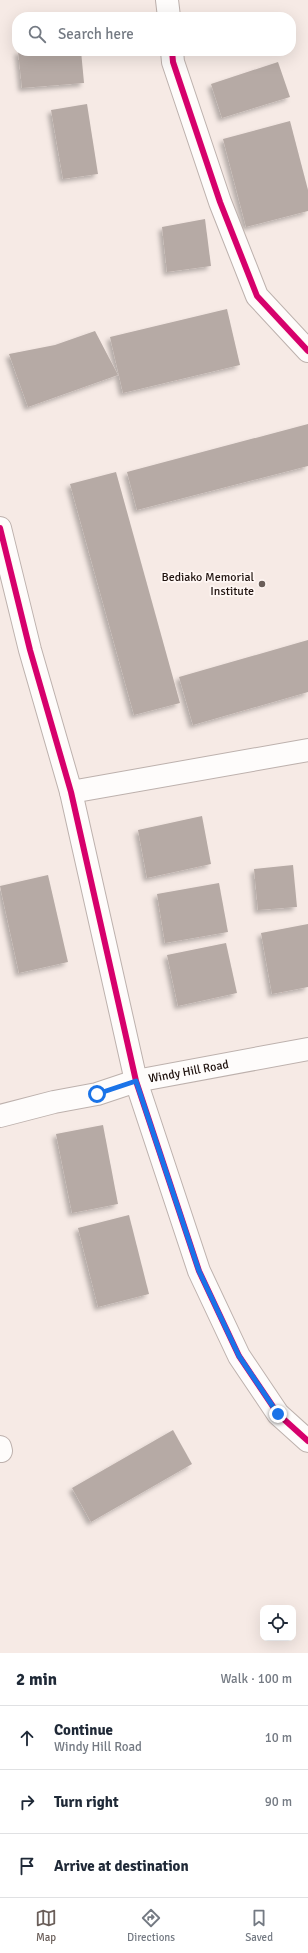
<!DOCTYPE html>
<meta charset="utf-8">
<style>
:root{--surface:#fff;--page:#f2f2f3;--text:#1f2937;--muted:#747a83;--line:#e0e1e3;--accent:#6a5e59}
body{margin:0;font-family:Signika,sans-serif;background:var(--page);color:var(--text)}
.controls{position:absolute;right:12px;bottom:12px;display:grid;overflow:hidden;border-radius:8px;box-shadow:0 4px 16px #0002}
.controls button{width:36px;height:36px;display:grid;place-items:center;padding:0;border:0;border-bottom:1px solid var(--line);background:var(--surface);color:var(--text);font:20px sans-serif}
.stop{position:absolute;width:12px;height:12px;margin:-9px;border:3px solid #1a73e8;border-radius:50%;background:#fff}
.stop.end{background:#1a73e8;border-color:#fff;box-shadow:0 1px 4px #0008}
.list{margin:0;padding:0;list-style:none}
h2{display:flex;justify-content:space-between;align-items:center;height:52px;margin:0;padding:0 16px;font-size:17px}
h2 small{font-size:13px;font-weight:400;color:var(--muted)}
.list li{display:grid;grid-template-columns:26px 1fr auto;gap:12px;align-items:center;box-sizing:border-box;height:64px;padding:0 16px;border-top:1px solid var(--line)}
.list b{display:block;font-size:15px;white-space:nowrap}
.list p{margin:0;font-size:13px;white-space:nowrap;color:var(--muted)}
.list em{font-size:13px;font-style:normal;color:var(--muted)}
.icon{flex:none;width:22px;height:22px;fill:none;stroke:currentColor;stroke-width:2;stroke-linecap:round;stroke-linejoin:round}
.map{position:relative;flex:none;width:308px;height:1653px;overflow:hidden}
.search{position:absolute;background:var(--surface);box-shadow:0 4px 16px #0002;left:12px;right:12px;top:12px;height:44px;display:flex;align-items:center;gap:10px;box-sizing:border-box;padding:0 14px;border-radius:16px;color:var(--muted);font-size:15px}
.sheet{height:244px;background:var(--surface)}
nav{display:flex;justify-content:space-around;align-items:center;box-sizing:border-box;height:56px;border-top:1px solid var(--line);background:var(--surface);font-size:11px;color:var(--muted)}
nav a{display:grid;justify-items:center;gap:2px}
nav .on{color:var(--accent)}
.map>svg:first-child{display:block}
</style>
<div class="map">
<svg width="308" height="1653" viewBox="0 0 308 1653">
<defs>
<filter id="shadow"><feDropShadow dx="-3.5" dy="3.5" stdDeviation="2" flood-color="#0004"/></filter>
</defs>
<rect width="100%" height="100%" fill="#f6eae5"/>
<!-- building -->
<g fill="#b6aaa5" filter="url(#shadow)">
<polygon points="18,51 81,51 84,83 22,88"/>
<polygon points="278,62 290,97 222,118 211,84"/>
<polygon points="87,104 98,174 63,179 51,110"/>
<polygon points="290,121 308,190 308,211 246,227 223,139"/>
<polygon points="205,219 211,266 167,272 162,227"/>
<polygon points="227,309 240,365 123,393 110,337"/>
<polygon points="95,331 118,375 28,407 9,354 55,345"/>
<polygon points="308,424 308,466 137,510 127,472"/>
<polygon points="116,472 180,703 134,715 70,484"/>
<polygon points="308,640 308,692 193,725 179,677"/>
<polygon points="202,816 211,864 147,878 138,830"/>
<polygon points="293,865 297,907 258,910 254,869"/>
<polygon points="48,875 68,962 19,973 0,886"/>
<polygon points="219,883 228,932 165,943 157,894"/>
<polygon points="308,924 308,987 272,994 261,933"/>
<polygon points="226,943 237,993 178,1006 167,955"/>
<polygon points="103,1125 118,1204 72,1213 56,1134"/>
<polygon points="129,1215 149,1294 98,1307 78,1228"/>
<polygon points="173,1430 192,1464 91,1522 72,1488"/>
</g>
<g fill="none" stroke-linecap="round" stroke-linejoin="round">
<!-- street casing -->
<g stroke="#bdb1ad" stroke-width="24">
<g id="street">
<polyline points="167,0 169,17"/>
<polyline points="172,51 173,62 220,202 257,296 308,351"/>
<polyline points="0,528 30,650 71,792 136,1081 199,1271 239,1356 278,1414 308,1441"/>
<polyline points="71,792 308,750"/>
<path id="s1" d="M 0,1116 L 54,1102 L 97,1094 L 136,1081 L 308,1049"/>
<polyline points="0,1447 1,1451"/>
</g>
</g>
<!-- street -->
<use href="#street" stroke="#fefcfb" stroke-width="22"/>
<!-- cycleway casing -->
<g stroke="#fff7f4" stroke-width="8">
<g id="cycleway">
<polyline points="172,51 173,62 220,202 257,296 308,351"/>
<polyline points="0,528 30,650 71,792 136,1081 199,1271 239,1356 278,1414 308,1441"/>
</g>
</g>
<!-- cycleway -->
<use href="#cycleway" stroke="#d6006c" stroke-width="6"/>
</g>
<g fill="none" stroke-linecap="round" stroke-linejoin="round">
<!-- route -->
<polyline stroke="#1a73e8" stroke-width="5" points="97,1094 136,1081 199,1271 239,1356 278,1414"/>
</g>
<!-- markers -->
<circle fill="#6a5e59" stroke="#fff7f4" stroke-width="1.5" cx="262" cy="584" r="4"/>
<g text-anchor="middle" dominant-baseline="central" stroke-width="3.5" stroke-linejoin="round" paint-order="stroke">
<!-- poi labels -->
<g font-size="12" fill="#1f120e" stroke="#fff7f4" text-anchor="end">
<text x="254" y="577">Bediako Memorial<tspan x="254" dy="14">Institute</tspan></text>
</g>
<!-- street labels -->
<g font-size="12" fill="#1f120e" stroke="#fff7f4">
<text stroke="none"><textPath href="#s1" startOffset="194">Windy Hill Road</textPath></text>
</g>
</g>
</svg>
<div class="controls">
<button><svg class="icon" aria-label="locate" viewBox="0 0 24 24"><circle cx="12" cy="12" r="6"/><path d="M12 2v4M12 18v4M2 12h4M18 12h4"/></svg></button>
</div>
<div class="stop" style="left:97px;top:1094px"></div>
<div class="stop end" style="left:278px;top:1414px"></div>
<div class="search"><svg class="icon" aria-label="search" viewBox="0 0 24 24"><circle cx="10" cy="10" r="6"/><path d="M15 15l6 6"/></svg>Search here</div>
</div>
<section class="sheet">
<h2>2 min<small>Walk · 100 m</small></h2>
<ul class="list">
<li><svg class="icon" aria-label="ahead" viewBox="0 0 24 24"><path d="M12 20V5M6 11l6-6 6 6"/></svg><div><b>Continue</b><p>Windy Hill Road</p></div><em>10 m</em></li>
<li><svg class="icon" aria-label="right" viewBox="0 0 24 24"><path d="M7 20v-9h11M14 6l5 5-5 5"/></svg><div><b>Turn right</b></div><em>90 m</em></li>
<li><svg class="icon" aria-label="arrive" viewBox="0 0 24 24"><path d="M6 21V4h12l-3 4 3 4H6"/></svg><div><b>Arrive at destination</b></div></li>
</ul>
</section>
<nav>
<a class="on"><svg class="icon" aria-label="map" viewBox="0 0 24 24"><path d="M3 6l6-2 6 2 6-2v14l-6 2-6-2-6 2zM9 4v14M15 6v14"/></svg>Map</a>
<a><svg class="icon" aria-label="directions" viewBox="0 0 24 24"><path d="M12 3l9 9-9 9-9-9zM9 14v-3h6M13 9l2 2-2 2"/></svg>Directions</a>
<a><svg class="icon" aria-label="saved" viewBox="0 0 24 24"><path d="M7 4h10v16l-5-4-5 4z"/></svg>Saved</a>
</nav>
